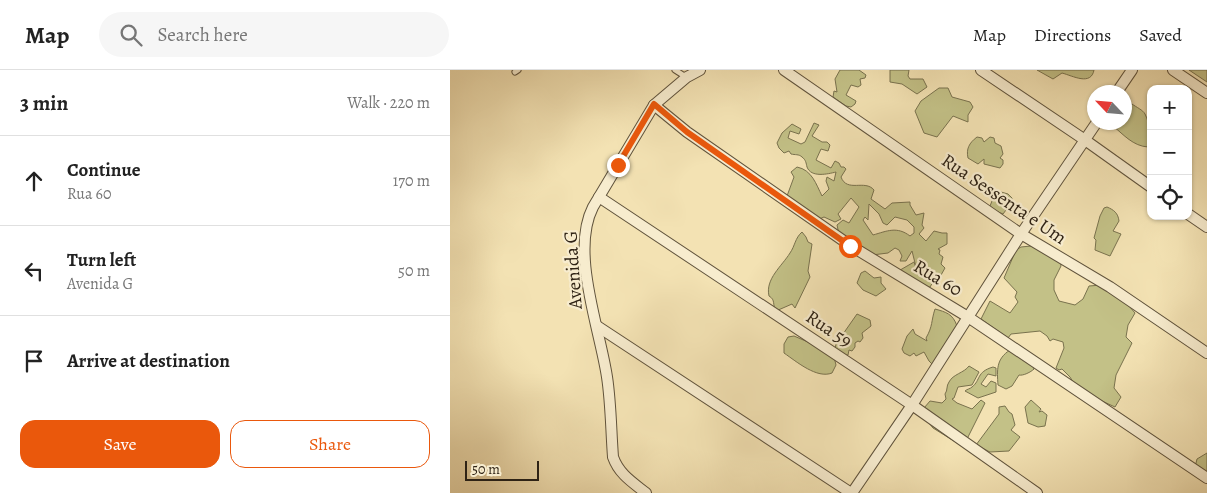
<!DOCTYPE html>
<meta charset="utf-8">
<style>
:root{--surface:#fff;--page:#f6f6f6;--text:#222;--muted:#767676;--line:#e0e0e0;--accent:#ea580c}
body{margin:0;font-family:Alegreya,serif;background:var(--page);color:var(--text)}
.controls{position:absolute;right:15px;top:15px;display:grid;overflow:hidden;border-radius:10px;box-shadow:0 1px 4px #0004}
.controls button{width:45px;height:45px;display:grid;place-items:center;padding:0;border:0;border-bottom:1px solid var(--line);background:var(--surface);color:var(--text);font:25px sans-serif}
.compass{position:absolute;left:637px;top:15px;width:45px;height:45px;border-radius:50%;background:var(--surface);box-shadow:0 1px 4px #0004;rotate:296deg}
.scale{position:absolute;left:15px;bottom:12px;width:74px;box-sizing:border-box;padding-left:5px;border:2px solid #2f2315;border-top:0;font-size:14px;line-height:18px;white-space:nowrap;color:#2f2315;-webkit-text-stroke:4px #f7ecce;paint-order:stroke}
.stop{position:absolute;width:15px;height:15px;margin:-11px;border:4px solid #ea580c;border-radius:50%;background:#fff}
.stop.end{background:#ea580c;border-color:#fff;box-shadow:0 1px 5px #0008}
.list{margin:0;padding:0;list-style:none}
h2{display:flex;justify-content:space-between;align-items:center;height:65px;margin:0;padding:0 20px;font-size:21px}
h2 small{font-size:16px;font-weight:400;color:var(--muted)}
.list li{display:grid;grid-template-columns:32px 1fr auto;gap:15px;align-items:center;box-sizing:border-box;height:90px;padding:0 20px;border-top:1px solid var(--line)}
.list b{display:block;font-size:19px;white-space:nowrap}
.list p{margin:0;font-size:16px;white-space:nowrap;color:var(--muted)}
.list em{font-size:16px;font-style:normal;color:var(--muted)}
.actions{display:flex;gap:10px;padding:15px 20px}
.actions a{flex:1;padding:11px 0;border:1px solid var(--accent);border-radius:15px;text-align:center;font-size:18px;color:var(--accent)}
.actions .main{background:var(--accent);color:#fff}
.icon{flex:none;width:28px;height:28px;fill:none;stroke:currentColor;stroke-width:2;stroke-linecap:round;stroke-linejoin:round}
.map{position:relative;flex:none;width:757px;height:423px;overflow:hidden}
header{display:flex;align-items:center;gap:30px;box-sizing:border-box;height:70px;padding:0 25px;background:var(--surface);border-bottom:1px solid var(--line)}
header strong{font-size:24px}
nav{display:flex;gap:28px;margin-inline-start:auto;font-size:18px}
.search{width:350px;height:45px;background:var(--page);display:flex;align-items:center;gap:12px;box-sizing:border-box;padding:0 18px;border-radius:28px;color:var(--muted);font-size:19px}
main{display:flex}
aside{flex:1;background:var(--surface)}
.map>svg:first-child{display:block}
</style>
<header>
<strong>Map</strong>
<div class="search"><svg class="icon" aria-label="search" viewBox="0 0 24 24"><circle cx="10" cy="10" r="6"/><path d="M15 15l6 6"/></svg>Search here</div>
<nav><a>Map</a><a>Directions</a><a>Saved</a></nav>
</header>
<main>
<aside>
<h2>3 min<small>Walk · 220 m</small></h2>
<ul class="list">
<li><svg class="icon" aria-label="ahead" viewBox="0 0 24 24"><path d="M12 20V5M6 11l6-6 6 6"/></svg><div><b>Continue</b><p>Rua 60</p></div><em>170 m</em></li>
<li><svg class="icon" aria-label="left" viewBox="0 0 24 24"><path d="M17 20v-9H6M10 6l-5 5 5 5"/></svg><div><b>Turn left</b><p>Avenida G</p></div><em>50 m</em></li>
<li><svg class="icon" aria-label="arrive" viewBox="0 0 24 24"><path d="M6 21V4h12l-3 4 3 4H6"/></svg><div><b>Arrive at destination</b></div></li>
</ul>
<div class="actions"><a class="main">Save</a><a>Share</a></div>
</aside>
<div class="map">
<svg width="757" height="423" viewBox="0 0 757 423">
<rect width="100%" height="100%" fill="#f3e2b3"/>
<filter id="stains"><feTurbulence type="fractalNoise" baseFrequency=".004" numOctaves="4"/><feColorMatrix values="0 0 0 0 .2 0 0 0 0 .09 0 0 0 0 .02 0 0 0 .5 -.17"/></filter>
<radialGradient id="worn" r=".72"><stop offset=".6" stop-color="#630" stop-opacity="0"/><stop offset="1" stop-color="#630" stop-opacity=".3"/></radialGradient>
<!-- green -->
<g fill="#c3c187" stroke="#79724e" fill-rule="evenodd">
<polygon points="390,0 409,0 416,5 415,8 410,9 411,15 408,17 401,15 396,25 406,31 405,34 401,37 396,36 383,27 384,21 387,22 385,9"/>
<polygon points="440,0 459,0 458,6 460,9 473,9 477,17 467,24 452,14 440,12"/>
<path d="M 587,0 L 644,0 C 641,16 623,6 612,3 L 603,9 Z"/>
<polygon points="739,0 757,0 757,12"/>
<polygon points="489,18 498,18 502,27 520,32 523,37 518,45 518,52 503,46 487,67 474,63 465,41 471,31"/>
<path d="M 682,34 C 686,37 693,40 695,44 C 700,54 702,67 698,77 C 683,76 674,65 663,56 L 663,53 L 674,52 L 675,37 Z"/>
<path d="M 364,53 L 369,55 L 362,66 L 372,72 L 377,72 L 380,75 L 378,81 L 371,79 L 366,90 L 381,98 L 385,91 L 389,93 L 391,97 L 394,97 L 396,99 L 391,107 C 397,123 415,109 424,120 L 421,129 L 435,139 L 442,133 L 460,132 L 460,135 L 466,145 L 474,143 L 472,155 L 474,158 L 469,164 L 476,171 L 484,161 L 492,163 L 497,163 L 497,174 L 488,179 L 490,180 L 489,184 L 493,187 L 491,194 L 495,198 L 487,212 L 480,202 L 474,203 L 479,206 L 483,212 L 480,217 L 474,219 L 445,203 L 464,192 L 467,201 L 462,181 L 456,191 L 450,191 L 452,186 L 449,180 L 445,178 L 438,183 L 422,185 L 389,164 L 387,155 L 393,150 L 399,153 L 409,137 L 401,128 L 388,144 L 391,149 L 385,152 L 374,147 L 367,150 L 337,126 L 344,107 L 341,102 L 347,97 C 362,100 366,114 372,126 L 379,119 L 376,111 L 377,107 L 384,111 L 386,102 C 378,104 361,108 357,97 C 356,93 356,90 352,87 C 349,84 345,85 341,84 L 339,81 L 334,83 L 329,78 L 327,73 L 332,63 L 342,54 L 351,59 L 349,64 L 340,61 L 338,68 L 351,74 L 355,72 ZM 419,134 L 429,144 L 433,153 L 437,155 L 445,147 L 457,150 L 464,157 L 464,163 L 460,166 C 447,156 437,161 423,165 L 413,150 L 415,147 L 418,150 Z"/>
<path d="M 527,67 L 532,68 L 534,72 L 540,67 L 544,68 L 545,73 L 551,76 L 553,84 L 550,88 L 553,90 L 553,94 L 550,98 L 534,94 L 534,89 L 528,94 L 518,88 C 516,79 519,73 527,67 Z"/>
<polygon points="551,122 558,124 562,128 562,132 553,144 546,141 540,136 544,126"/>
<path d="M 657,137 C 664,140 668,143 669,151 L 663,161 L 671,164 L 660,186 L 645,180 L 646,170 L 644,168 L 650,146 L 654,138 Z"/>
<path d="M 352,162 L 356,167 L 358,172 L 362,174 L 358,201 L 360,207 L 345,238 L 342,234 L 326,241 C 322,235 326,230 319,226 C 315,209 332,196 340,183 C 345,176 345,168 352,162 Z"/>
<polygon points="581,176 610,190 611,196 604,210 604,220 609,231 625,235 633,229 639,216 652,215 679,236 685,243 678,255 676,267 682,273 666,305 664,318 671,327 665,337 628,320 620,307 612,299 609,300 606,298 614,278 613,272 603,269 600,271 597,266 590,261 561,264 558,268 531,249 540,231 560,243 568,232 565,227 567,222 554,208 566,180 571,177"/>
<polygon points="415,201 424,208 431,207 431,213 436,219 426,226 413,220 407,213 411,203"/>
<path d="M 485,239 C 496,242 503,244 507,256 C 502,264 496,272 491,280 C 488,285 487,289 482,294 L 479,291 L 474,282 L 466,286 L 464,283 L 460,286 L 454,283 L 452,279 L 457,266 L 463,259 L 465,264 L 477,271 L 476,268 C 483,256 481,251 485,239 Z"/>
<polygon points="407,244 420,250 421,256 412,263 413,268 410,272 408,271 405,273 405,277 402,281 399,280 398,285 394,286 385,279 386,274"/>
<path d="M 344,266 L 365,275 L 384,287 L 386,295 L 382,303 C 367,309 347,292 334,283 L 334,274 L 338,267 Z"/>
<path d="M 560,280 L 582,294 L 584,299 C 581,302 573,306 569,305 L 562,316 L 556,319 L 548,315 C 547,300 546,289 560,280 Z"/>
<path d="M 519,296 L 529,302 L 522,315 L 508,317 L 504,328 L 502,329 L 507,333 L 522,339 L 531,330 L 535,333 L 516,371 L 512,376 L 483,358 L 479,353 L 474,338 L 480,331 L 492,333 L 496,329 L 495,324 C 498,320 496,316 499,312 C 503,304 514,303 519,296 Z"/>
<path d="M 543,297 L 546,298 L 546,306 L 538,304 L 531,314 L 536,317 L 541,311 L 546,313 L 546,322 L 528,328 L 515,321 C 517,319 520,319 522,317 C 531,310 526,302 543,297 Z"/>
<polygon points="581,330 591,339 589,342 592,341 597,345 595,356 588,357 578,353 575,337"/>
<polygon points="555,336 559,342 562,344 565,355 561,360 570,367 559,381 540,382 526,375 549,344 549,337"/>
<polygon points="757,383 757,410 745,397 747,389"/>
</g>
<g fill="none" stroke-linecap="round" stroke-linejoin="round">
<!-- lane casing -->
<g stroke="#60533c" stroke-width="7">
<g id="lane">
<polyline points="225,0 236,7"/>
<polyline points="65,2 68,0"/>
</g>
</g>
<!-- street casing -->
<g stroke="#60533c" stroke-width="12">
<g id="street">
<polyline points="334,0 571,164 660,217 757,283"/>
<polyline points="531,0 635,70 701,117"/>
<polyline points="723,0 757,23"/>
<polyline points="667,22 682,0"/>
<polyline points="204,35 237,62 401,176 518,247 757,408"/>
<polyline points="149,127 462,335 587,423"/>
<polyline points="738,144 757,157"/>
<polyline points="147,256 401,423"/>
<path d="M 196,423 C 182,412 169,404 163,387 C 161,361 161,333 157,307 C 150,259 120,182 143,137 L 204,35 L 237,7 L 250,0"/>
<polyline points="402,423 462,335 571,164 647,52"/>
</g>
</g>
<!-- lane -->
<use href="#lane" stroke="#f7ecce" stroke-width="5"/>
<!-- street -->
<use href="#street" stroke="#f7ecce" stroke-width="10"/>
</g>
<g fill="none" stroke-linecap="round" stroke-linejoin="round">
<!-- route -->
<polyline stroke="#ea580c" stroke-width="6" points="168,95 204,34 237,62 400,176"/>
</g>
<g text-anchor="middle" dominant-baseline="central" stroke-width="4.5" stroke-linejoin="round" paint-order="stroke">
<!-- street labels -->
<g font-size="19" fill="#2f2315" stroke="#f7ecce">
<text transform="translate(554 129) rotate(34)">Rua Sessenta e Um</text>
<text transform="translate(123 200) rotate(-94)">Avenida G</text>
<text transform="translate(488 208) rotate(31)">Rua 60</text>
<text transform="translate(379 259) rotate(34)">Rua 59</text>
</g>
</g>
<rect width="100%" height="100%" filter="url(#stains)"/>
<rect width="100%" height="100%" fill="url(#worn)"/>
</svg>
<div class="controls">
<button>+</button>
<button>−</button>
<button><svg class="icon" aria-label="locate" viewBox="0 0 24 24"><circle cx="12" cy="12" r="6"/><path d="M12 2v4M12 18v4M2 12h4M18 12h4"/></svg></button>
</div>
<svg class="compass" viewBox="-18 -18 36 36"><path d="M0-13l5 13h-10z" fill="#e53935"/><path d="M0 13l5-13h-10z" fill="#767676"/></svg>
<div class="scale">50 m</div>
<div class="stop" style="left:400px;top:176px"></div>
<div class="stop end" style="left:168px;top:95px"></div>
</div>
</main>
